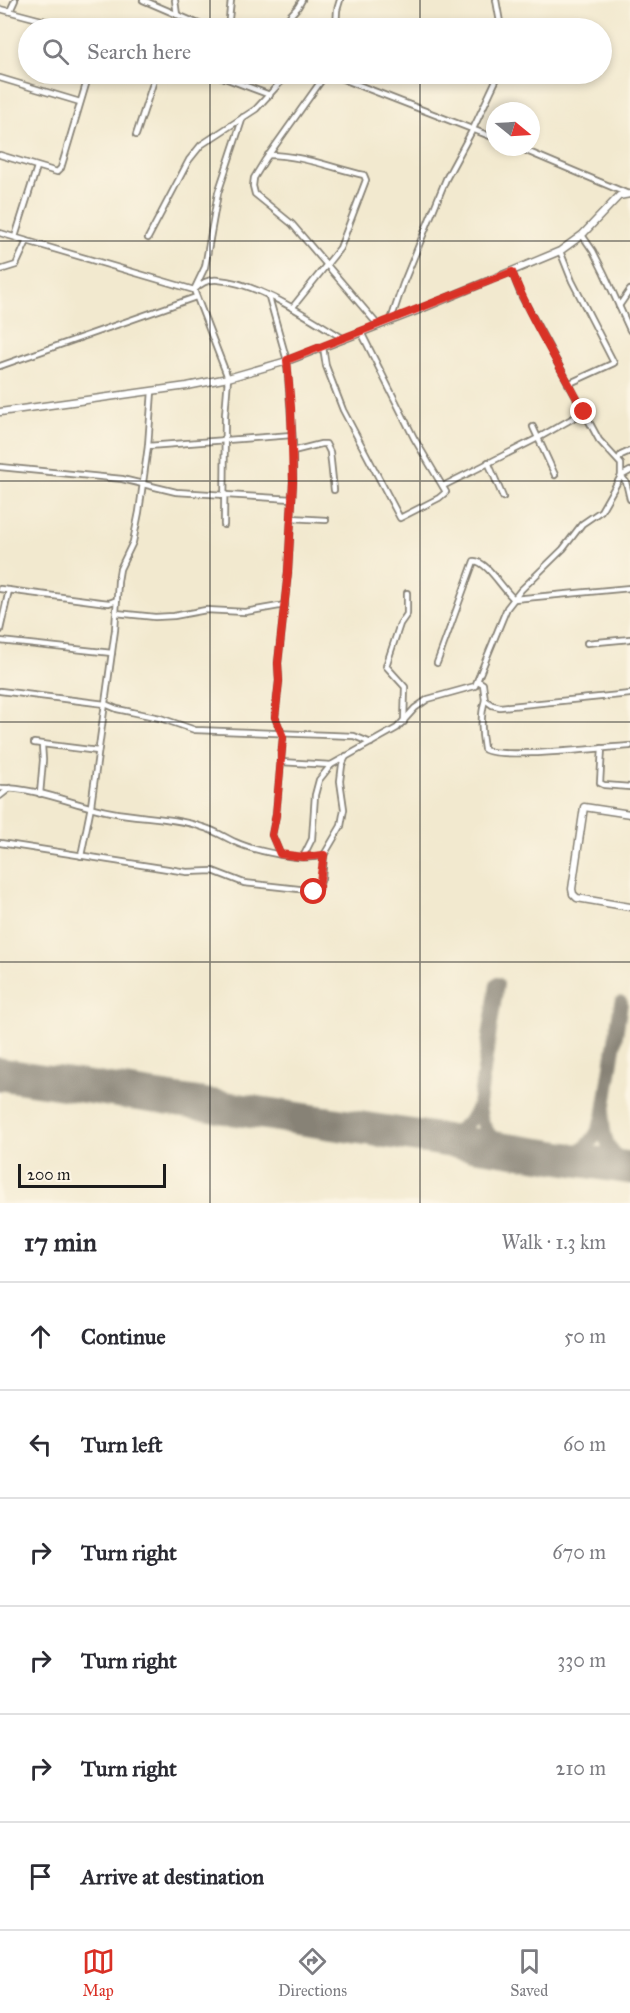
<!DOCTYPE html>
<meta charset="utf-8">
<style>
:root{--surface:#fff;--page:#f7f7f7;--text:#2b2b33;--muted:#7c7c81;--line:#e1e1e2;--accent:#d93025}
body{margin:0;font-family:"IM FELL Great Primer",serif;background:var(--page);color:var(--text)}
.compass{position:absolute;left:486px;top:102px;width:54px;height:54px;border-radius:50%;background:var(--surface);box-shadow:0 3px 9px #0003;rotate:108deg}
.scale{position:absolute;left:18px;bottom:15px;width:148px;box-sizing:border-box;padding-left:6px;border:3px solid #1c1c1c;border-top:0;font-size:16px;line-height:21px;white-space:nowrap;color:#1c1c1c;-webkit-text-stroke:4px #fcf5e5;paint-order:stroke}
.stop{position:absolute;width:18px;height:18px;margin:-14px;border:4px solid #d93025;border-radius:50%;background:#fff}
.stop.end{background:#d93025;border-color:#fff;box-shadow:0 2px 6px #0008}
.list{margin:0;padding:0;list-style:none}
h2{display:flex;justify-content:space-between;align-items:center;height:78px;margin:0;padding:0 24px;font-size:26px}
h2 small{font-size:20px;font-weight:400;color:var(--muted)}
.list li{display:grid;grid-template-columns:39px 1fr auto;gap:18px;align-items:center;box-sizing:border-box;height:108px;padding:0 24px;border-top:2px solid var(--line)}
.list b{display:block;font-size:22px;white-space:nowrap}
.list em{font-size:20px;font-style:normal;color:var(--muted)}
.icon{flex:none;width:33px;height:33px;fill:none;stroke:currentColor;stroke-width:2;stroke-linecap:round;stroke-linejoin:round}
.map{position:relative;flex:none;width:630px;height:1203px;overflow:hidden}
.search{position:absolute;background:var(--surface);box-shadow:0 3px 9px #0003;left:18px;right:18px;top:18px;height:66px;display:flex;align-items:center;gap:15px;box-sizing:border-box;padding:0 21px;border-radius:33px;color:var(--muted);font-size:22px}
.sheet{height:726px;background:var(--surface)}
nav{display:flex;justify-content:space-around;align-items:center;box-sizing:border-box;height:84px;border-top:2px solid var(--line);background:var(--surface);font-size:16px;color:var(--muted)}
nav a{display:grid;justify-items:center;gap:3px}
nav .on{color:var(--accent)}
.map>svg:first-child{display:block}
</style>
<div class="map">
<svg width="630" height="1203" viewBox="0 0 630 1203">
<rect width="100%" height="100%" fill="#fcf5e5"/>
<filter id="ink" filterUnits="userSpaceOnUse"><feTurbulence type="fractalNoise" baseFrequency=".0167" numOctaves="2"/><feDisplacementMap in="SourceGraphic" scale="12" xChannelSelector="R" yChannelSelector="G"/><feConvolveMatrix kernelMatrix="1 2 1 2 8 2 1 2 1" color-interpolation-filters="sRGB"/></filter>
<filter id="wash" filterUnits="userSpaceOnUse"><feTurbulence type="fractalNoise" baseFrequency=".008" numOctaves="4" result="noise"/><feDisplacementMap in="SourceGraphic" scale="24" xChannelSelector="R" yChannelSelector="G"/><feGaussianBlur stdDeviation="1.35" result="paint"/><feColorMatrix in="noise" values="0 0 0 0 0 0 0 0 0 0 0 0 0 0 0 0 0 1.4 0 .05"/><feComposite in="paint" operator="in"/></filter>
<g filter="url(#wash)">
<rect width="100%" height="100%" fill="#f2e9cf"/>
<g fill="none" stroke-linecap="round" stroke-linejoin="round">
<!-- taxiway -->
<g stroke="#878276" stroke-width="14">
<path d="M 621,1003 L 603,1118 C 603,1140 610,1156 630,1166"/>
<path d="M 479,1104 C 480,1124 490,1141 508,1149"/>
<path d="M 429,1138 C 454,1136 470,1127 479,1104 L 497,984"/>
<path d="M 564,1158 C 584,1153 596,1139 602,1120"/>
</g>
<!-- runway -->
<polyline stroke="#878276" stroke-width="33" points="0,1074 630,1168"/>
</g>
</g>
<g filter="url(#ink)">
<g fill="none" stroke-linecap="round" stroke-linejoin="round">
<!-- street casing -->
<g stroke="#878276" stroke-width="8">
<g id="street">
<polyline points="143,0 208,28"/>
<polyline points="175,0 177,15"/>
<polyline points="496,0 501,28"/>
<polyline points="0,9 72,28"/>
<polyline points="10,11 15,0"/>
<polyline points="228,28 231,0"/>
<polyline points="279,28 298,7 302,0"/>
<polyline points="336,28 337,10 340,0"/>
<polyline points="214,74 270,95"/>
<polyline points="326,74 265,160 254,178 253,186 255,194 292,224 378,325"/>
<polyline points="330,74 495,138"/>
<polyline points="0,78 80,102"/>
<path d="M 243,117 L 218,193 L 205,267 L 194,290 C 200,284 209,279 218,280 C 257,282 311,319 344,339"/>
<polyline points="136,135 156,74"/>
<polyline points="517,147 626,193"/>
<polyline points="0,155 57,172 61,168 89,74"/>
<path d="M 268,155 C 301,155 333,168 364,175 L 366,180 L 340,248 L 292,308"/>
<polyline points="0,233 27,241"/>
<polyline points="582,235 593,251 604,273 630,330"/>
<polyline points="15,237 37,167"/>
<polyline points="148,238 189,160 201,145 256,109 288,74"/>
<polyline points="560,251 572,281 614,363 568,384"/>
<polyline points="0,270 16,265 27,241 194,290 228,378 225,415 224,525"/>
<polyline points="512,272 521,295 599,440 621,464 621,476 626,482 630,499"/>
<polyline points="269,297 287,361 293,444 293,482 288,572 278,663 279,681 275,717 283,737 276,815 272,835 280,854"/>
<polyline points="619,306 630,290"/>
<polyline points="391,320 403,284 446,179 473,129 499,74"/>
<polyline points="323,347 326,366 343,410 400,518 439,498 446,492 414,438 361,332"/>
<polyline points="0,366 196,297"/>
<polyline points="533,427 555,475"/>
<polyline points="148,446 292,435"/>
<polyline points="293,451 321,444 326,444 330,452 334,490"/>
<polyline points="618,460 621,455 630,451"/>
<polyline points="488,462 503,497"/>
<polyline points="0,467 122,479 176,492 292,499"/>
<polyline points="443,486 538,438 584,412"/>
<polyline points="291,518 326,520"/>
<polyline points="0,589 100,602 109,603 117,600"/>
<polyline points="116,613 155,617 174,616 206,610 245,612 285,605"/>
<polyline points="0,630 9,590"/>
<polyline points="0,641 112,653"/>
<polyline points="587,643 630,639"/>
<path d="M 437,663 L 474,561 C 487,561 503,590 514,599 L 630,588"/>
<polyline points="478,681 483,684 485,700 492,705 500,707 630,694"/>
<polyline points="0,691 105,704 117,709 160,718 195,730 354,736 371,743"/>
<path d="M 485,700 C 480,716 481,732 484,749 C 497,760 606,747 630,746"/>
<polyline points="404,722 405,687 386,666 400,624 407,614 407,593"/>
<polyline points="34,743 98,751"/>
<polyline points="602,748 600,783 604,785 630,787"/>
<polyline points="281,762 331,765"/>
<path d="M 0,788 C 39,788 74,805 111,812 C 141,818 173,817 202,827 C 214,830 224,837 235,842 C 255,851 304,862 324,855"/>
<polyline points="40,794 43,760 42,745"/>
<polyline points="0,796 10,788"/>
<polyline points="0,843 187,872 213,871 244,883 317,891 322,878 324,855 341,826 344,809 340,781 342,765 346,756"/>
<polyline points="81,856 91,806 115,630 118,581 120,569 133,542 139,512 148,446 152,391"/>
<polyline points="303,857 312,839 315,795 319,780 331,765 397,728 415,708 428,699 475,686 507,608 521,590 563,549 582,524 601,511 621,476 630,471"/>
</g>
</g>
<!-- secondary casing -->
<g stroke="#878276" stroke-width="9">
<g id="secondary">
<polyline points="0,412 187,386 228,378 287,361 416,311 560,251 582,235 619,196 630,194"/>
<polyline points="630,814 584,807 572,889 573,894 577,898 630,907"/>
</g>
</g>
<!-- street -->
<use href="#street" stroke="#fff" stroke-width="4.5"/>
<!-- secondary -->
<use href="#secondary" stroke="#fff" stroke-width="6"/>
</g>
</g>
<g fill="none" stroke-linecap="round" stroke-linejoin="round" filter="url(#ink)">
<!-- route -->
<path stroke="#d93025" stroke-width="8" d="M 314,892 L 317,891 L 319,887 L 324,855 L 303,857 L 280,854 L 272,835 L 276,815 L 283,737 L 275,717 L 279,681 L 278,663 L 288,572 L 293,482 L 291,408 L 287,360 L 512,272 C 531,321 560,365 584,412"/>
</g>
<!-- grid -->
<path fill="none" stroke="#1c1c1c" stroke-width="1.5" stroke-opacity="0.55" d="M 210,0 L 210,28M 420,0 L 420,28M 210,74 L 210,1203M 420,74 L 420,1203M 0,241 L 630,241M 0,481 L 630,481M 0,722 L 630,722M 0,962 L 630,962"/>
</svg>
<svg class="compass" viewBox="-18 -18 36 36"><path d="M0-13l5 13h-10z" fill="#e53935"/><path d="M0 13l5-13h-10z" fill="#7c7c81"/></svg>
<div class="scale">200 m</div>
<div class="stop" style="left:314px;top:892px"></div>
<div class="stop end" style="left:584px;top:412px"></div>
<div class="search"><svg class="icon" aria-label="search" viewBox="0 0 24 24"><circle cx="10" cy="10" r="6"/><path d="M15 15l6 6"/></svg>Search here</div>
</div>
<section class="sheet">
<h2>17 min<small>Walk · 1.3 km</small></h2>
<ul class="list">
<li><svg class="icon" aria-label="ahead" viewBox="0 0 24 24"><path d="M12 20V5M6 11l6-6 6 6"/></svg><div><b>Continue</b></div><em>50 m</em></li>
<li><svg class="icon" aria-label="left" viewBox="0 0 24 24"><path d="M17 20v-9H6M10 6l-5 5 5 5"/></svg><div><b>Turn left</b></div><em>60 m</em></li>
<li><svg class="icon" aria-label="right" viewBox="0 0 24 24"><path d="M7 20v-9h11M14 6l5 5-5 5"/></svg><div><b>Turn right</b></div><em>670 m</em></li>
<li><svg class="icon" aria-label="right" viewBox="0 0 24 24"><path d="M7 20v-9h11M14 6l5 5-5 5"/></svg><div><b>Turn right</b></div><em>330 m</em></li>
<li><svg class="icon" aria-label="right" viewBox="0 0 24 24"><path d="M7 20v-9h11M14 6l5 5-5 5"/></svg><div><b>Turn right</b></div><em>210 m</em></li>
<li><svg class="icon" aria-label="arrive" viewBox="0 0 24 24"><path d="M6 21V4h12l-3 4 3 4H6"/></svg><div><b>Arrive at destination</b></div></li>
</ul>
</section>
<nav>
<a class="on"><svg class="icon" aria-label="map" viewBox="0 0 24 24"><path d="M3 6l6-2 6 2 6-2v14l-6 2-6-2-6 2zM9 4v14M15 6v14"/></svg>Map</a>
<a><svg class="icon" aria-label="directions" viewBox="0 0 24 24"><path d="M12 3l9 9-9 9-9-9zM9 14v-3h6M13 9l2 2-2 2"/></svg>Directions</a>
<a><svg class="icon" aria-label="saved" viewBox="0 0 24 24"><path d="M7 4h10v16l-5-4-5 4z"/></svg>Saved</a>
</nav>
